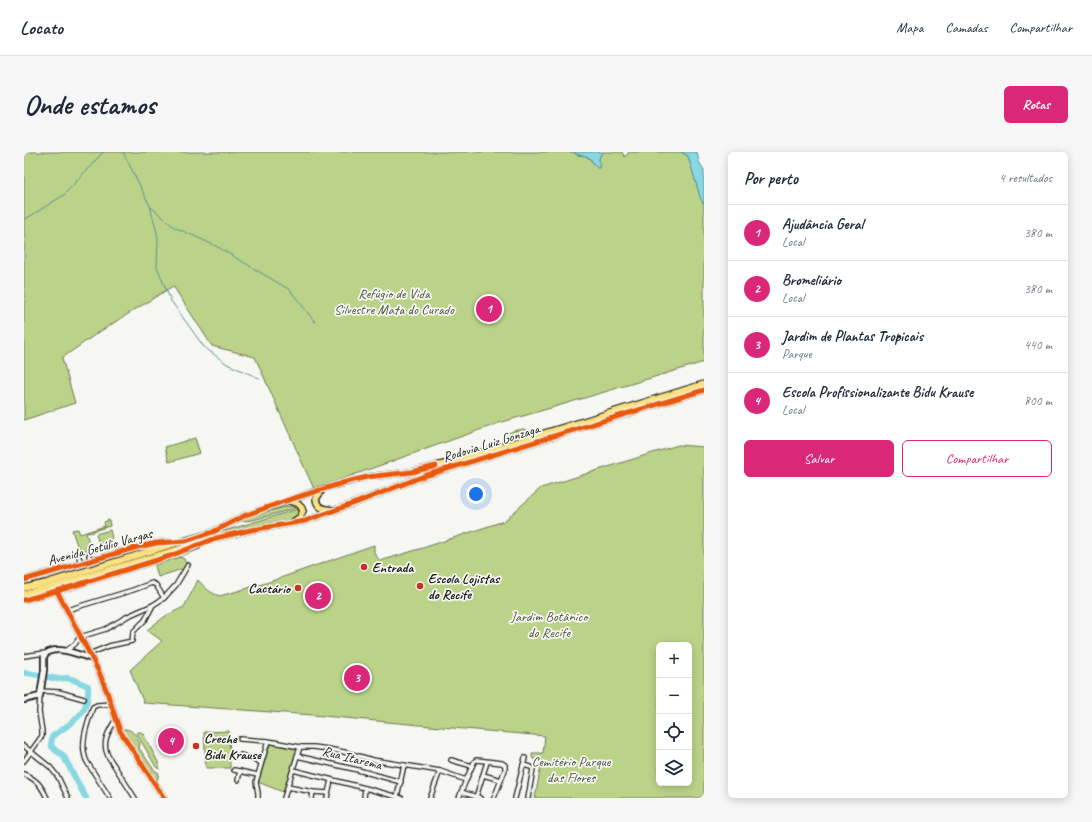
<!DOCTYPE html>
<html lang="pt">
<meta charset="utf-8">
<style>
:root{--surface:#fff;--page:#f6f6f7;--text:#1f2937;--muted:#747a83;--line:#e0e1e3;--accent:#db2777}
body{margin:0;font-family:Caveat,sans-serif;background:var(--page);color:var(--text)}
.controls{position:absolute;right:12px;bottom:12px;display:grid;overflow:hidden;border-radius:6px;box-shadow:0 2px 10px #0003}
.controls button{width:36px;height:36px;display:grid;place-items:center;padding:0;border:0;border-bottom:1px solid var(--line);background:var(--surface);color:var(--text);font:20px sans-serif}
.you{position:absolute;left:452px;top:342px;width:14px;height:14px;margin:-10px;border:3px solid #fff;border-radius:50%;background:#1a73e8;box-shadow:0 0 0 6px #1a73e833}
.badge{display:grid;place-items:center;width:26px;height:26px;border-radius:50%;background:var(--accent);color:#fff;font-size:13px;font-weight:700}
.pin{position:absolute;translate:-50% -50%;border:2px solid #fff;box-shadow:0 1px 4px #0006}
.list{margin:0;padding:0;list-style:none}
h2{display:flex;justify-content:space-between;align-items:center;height:52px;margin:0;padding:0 16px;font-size:17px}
h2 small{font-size:13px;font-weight:400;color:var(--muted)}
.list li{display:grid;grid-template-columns:26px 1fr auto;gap:12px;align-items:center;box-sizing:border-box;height:56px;padding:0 16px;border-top:1px solid var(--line)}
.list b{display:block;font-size:15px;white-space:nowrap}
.list p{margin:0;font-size:13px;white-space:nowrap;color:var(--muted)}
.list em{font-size:13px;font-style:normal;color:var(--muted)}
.actions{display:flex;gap:8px;padding:12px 16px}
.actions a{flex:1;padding:9px 0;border:1px solid var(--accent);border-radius:6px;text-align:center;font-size:14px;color:var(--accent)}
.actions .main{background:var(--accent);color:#fff}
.icon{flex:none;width:22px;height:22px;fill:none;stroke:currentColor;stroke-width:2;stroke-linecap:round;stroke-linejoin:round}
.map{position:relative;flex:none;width:680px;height:646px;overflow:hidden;border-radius:6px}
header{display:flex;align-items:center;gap:24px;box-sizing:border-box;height:56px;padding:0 20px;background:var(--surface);border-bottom:1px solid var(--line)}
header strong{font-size:19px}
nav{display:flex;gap:22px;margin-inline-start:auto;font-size:14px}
.intro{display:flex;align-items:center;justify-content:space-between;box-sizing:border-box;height:96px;padding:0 24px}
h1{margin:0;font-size:28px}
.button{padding:10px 18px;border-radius:6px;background:var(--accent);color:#fff;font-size:14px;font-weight:700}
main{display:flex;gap:24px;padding:0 24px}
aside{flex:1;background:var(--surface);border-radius:6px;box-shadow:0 2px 10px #0003}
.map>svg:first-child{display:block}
</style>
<header>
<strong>Locato</strong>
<nav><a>Mapa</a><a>Camadas</a><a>Compartilhar</a></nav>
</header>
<div class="intro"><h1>Onde estamos</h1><a class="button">Rotas</a></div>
<main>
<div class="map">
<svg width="680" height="646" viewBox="0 0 680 646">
<rect width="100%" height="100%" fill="#f6f6f2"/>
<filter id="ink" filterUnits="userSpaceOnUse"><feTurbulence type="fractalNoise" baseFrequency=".025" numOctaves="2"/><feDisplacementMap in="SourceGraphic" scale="8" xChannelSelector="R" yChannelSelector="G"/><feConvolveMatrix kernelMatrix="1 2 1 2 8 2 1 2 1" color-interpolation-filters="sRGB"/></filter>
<g filter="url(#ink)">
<!-- green -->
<g fill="#bbd389" stroke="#6c7852" fill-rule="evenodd">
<path d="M 0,0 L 550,0 L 553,3 L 562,4 L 575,16 C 576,9 573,6 579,0 L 598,0 L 601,5 L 605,0 L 657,0 L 664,4 L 677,47 L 680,52 L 680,210 L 537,253 L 475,271 L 290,337 L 231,205 L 188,194 L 149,134 L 72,182 L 38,206 L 51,251 L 0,268 Z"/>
<polygon points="499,277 503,278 506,283 479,292 482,282 489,279"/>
<polygon points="171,286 176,301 145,310 141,295"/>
<path d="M 654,293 L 680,295 L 680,646 L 511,646 L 518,608 L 509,607 L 508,605 L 508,601 L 519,601 L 521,584 L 417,575 L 289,563 L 120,551 L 106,518 L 138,489 L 123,478 L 143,463 L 160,455 L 174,428 C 181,436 186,441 196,444 L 242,431 L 350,393 L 350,401 L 356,409 L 402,395 L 480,369 L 517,336 ZM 635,493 L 665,493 L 665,631 L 635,631 Z"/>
<polygon points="266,354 272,356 229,368 212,370 240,360"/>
<path d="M 274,357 C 275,365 270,367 263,370 L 180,387 L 187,383 Z"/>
<polygon points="85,368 86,374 69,379 70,380 62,381 67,397 58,399 56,396 54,396 48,378 54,377 56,382 81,374 80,370"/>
<path d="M 86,378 C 90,391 86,390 75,393 L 72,382 Z"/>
<polygon points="156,405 160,407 163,413 161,416 134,425 131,413"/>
<path d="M 100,577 C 109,577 112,584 116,591 L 115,596 L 130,618 L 135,621 L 133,629 L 131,629 L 99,580 Z"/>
<polygon points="205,579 206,616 182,616 180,580"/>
<polygon points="114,580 117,580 120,583 135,612 135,617 132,615 113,582"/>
<polygon points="246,592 274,597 259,640 234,630"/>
</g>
<!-- water -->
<g fill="#87d8e2" stroke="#5c8d93">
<path d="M 550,0 L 579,0 C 573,6 576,9 575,16 L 573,16 C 570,13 568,8 564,5 C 559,2 554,4 550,1 Z"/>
<polygon points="657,0 673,0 675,10 680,18 680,52 677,48 664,4"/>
</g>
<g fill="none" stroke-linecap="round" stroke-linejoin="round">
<!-- stream -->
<g stroke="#5c8d93" stroke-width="1">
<polyline points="99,0 126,54 134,85 133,115 147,149 180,195 203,212 235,226"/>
<polyline points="127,55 150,75 192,94 266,138 291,170"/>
<polyline points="0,68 40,43 79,0"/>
</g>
<!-- river -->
<path stroke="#87d8e2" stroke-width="6" d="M 0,521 L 4,521 L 34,527 L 43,526 L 50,528 L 64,534 C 66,564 48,569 28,585 L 27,593 C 30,598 33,600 39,603 L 62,646"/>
<!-- minor casing -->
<g stroke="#1c1c1c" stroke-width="6">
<g id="minor">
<polyline points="65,403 66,409"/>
<polyline points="55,405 57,412"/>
<polyline points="43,458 109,438 128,431 132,433 140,446"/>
<polyline points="42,499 51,492 56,485 82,477 104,464 129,453"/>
<polyline points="65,502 85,494 108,489 109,480 121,468 129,453 140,446 152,433 164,413"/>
<polyline points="0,504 14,502 22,501"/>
<polyline points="16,539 35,540 60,547"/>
<path d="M 92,567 C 85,579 77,590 84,604 L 111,646"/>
<polyline points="216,587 244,589 276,595 290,595 304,597 320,600 349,608 416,619 442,628"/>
<polyline points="0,594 26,615 34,625 44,646"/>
<polyline points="217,603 229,607 237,611"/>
<polyline points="273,604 334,618 377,630"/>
<polyline points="427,608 448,614"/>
<polyline points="0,609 18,584 18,579 15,560 16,544"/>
<polyline points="499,613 507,615 509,617 504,646"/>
<polyline points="210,618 234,623"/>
<polyline points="269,618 341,636 377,646"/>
<path d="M 0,622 C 13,628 17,633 23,646"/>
<polyline points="459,623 477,628"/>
<polyline points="214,628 216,619"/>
<polyline points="264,635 289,640 304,641"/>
<polyline points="437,640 456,646"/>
<polyline points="373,645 380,613"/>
<polyline points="452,645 463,610"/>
<path d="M 86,646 L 63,610 C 55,594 63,572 69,555 L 73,553 L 87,552"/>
<polyline points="234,646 234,641 232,630 244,589"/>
<polyline points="260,646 276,595"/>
<polyline points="288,646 289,640"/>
<polyline points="303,646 307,628"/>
<polyline points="340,646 341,636"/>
<polyline points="406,646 416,619"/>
<polyline points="435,646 442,628 450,610 452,608 453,608 478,611 481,613 481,618 470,646"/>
<polyline points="491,646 501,606"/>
</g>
</g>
<!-- tertiary casing -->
<g stroke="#1c1c1c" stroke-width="8">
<g id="tertiary">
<polyline points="0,428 114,395 133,391 151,390"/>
<polyline points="0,448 43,436 146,404 174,394"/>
<path d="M 0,548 L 16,544 L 20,518 L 20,504 C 29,491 56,503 68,507"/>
</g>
</g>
<!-- secondary casing -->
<g stroke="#1c1c1c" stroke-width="8">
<polyline id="secondary" points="33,439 75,520 83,540 96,579 140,646"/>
</g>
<!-- trunk casing -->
<g stroke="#1c1c1c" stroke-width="8">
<g id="trunk">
<path d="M 298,338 L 292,347 C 293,356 300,357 308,358"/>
<path d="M 265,349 C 272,350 277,352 279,359 L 276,365 L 269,370"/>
<polyline points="0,436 22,431 189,380 222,363 298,337 343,325 388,320 420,312 680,232"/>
<polyline points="0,442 24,436 192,386 227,378 281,369 334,350 400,324 680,238"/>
</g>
</g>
<!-- minor -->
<use href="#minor" stroke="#f6f6f2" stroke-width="3.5"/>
<!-- tertiary -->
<use href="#tertiary" stroke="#f6f6f2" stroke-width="4.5"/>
<!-- secondary -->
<use href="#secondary" stroke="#f6f6f2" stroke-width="5"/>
<!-- trunk -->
<use href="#trunk" stroke="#f9e181" stroke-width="5.5"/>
<!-- cycleway casing -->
<g stroke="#f6f6f2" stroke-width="8">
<g id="cycleway">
<polyline points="0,428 114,395 133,391 162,389 189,380 222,363 261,349 322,330 343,325 388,320 412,314"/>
<polyline points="33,439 75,520 83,540 96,579 140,646"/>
<polyline points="0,448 43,436 146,404 192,386 227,378 281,369 334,350 400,324 680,238"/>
</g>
</g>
<!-- cycleway -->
<use href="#cycleway" stroke="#e8590c" stroke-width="5"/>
</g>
</g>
<!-- markers -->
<g fill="#c8321e" stroke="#f6f6f2" stroke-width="1.5">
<circle cx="340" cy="415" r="4"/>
<circle cx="396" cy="434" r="4"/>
<circle cx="274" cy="436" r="4"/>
<circle cx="172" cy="594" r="4"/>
</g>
<g text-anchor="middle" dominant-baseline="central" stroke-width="3.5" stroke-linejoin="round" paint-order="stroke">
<!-- park labels -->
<g font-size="14" fill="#4c533d" stroke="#f6f6f2">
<text x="370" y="141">Refúgio de Vida<tspan x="370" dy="16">Silvestre Mata do Curado</tspan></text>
<text x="525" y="464">Jardim Botânico<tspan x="525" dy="16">do Recife</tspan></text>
<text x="547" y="609">Cemitério Parque<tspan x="547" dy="16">das Flores</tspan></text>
</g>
<!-- street labels -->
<g font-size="14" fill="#1c1c1c" stroke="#f6f6f2">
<text transform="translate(467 291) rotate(-17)">Rodovia Luiz Gonzaga</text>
<text transform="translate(76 395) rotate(-15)">Avenida Getúlio Vargas</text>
<text transform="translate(328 606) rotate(14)">Rua Itarema</text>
</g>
<!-- poi labels -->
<g font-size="14" font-weight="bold" fill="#1c1c1c" stroke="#f6f6f2" text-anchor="start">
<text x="348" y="415">Entrada</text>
<text x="404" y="426">Escola Lojistas<tspan x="404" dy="16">do Recife</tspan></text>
<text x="266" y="436" text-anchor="end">Cactário</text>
<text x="180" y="586">Creche<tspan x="180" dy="16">Bidu Krause</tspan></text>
</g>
</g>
</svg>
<div class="controls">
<button>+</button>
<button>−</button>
<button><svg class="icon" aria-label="locate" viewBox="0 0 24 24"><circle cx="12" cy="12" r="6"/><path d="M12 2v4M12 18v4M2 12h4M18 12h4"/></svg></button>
<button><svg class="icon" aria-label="layers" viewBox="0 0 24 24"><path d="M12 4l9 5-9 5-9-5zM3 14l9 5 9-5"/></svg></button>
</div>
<div class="you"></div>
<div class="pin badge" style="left:465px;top:157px">1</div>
<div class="pin badge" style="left:294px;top:444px">2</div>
<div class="pin badge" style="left:333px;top:526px">3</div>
<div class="pin badge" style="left:147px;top:589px">4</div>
</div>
<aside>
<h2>Por perto<small>4 resultados</small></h2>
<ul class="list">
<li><span class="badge">1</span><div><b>Ajudância Geral</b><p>Local</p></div><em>380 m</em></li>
<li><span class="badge">2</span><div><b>Bromeliário</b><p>Local</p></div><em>380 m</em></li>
<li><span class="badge">3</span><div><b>Jardim de Plantas Tropicais</b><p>Parque</p></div><em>440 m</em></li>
<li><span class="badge">4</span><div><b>Escola Profissionalizante Bidu Krause</b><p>Local</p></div><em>800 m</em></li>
</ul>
<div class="actions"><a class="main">Salvar</a><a>Compartilhar</a></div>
</aside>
</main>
